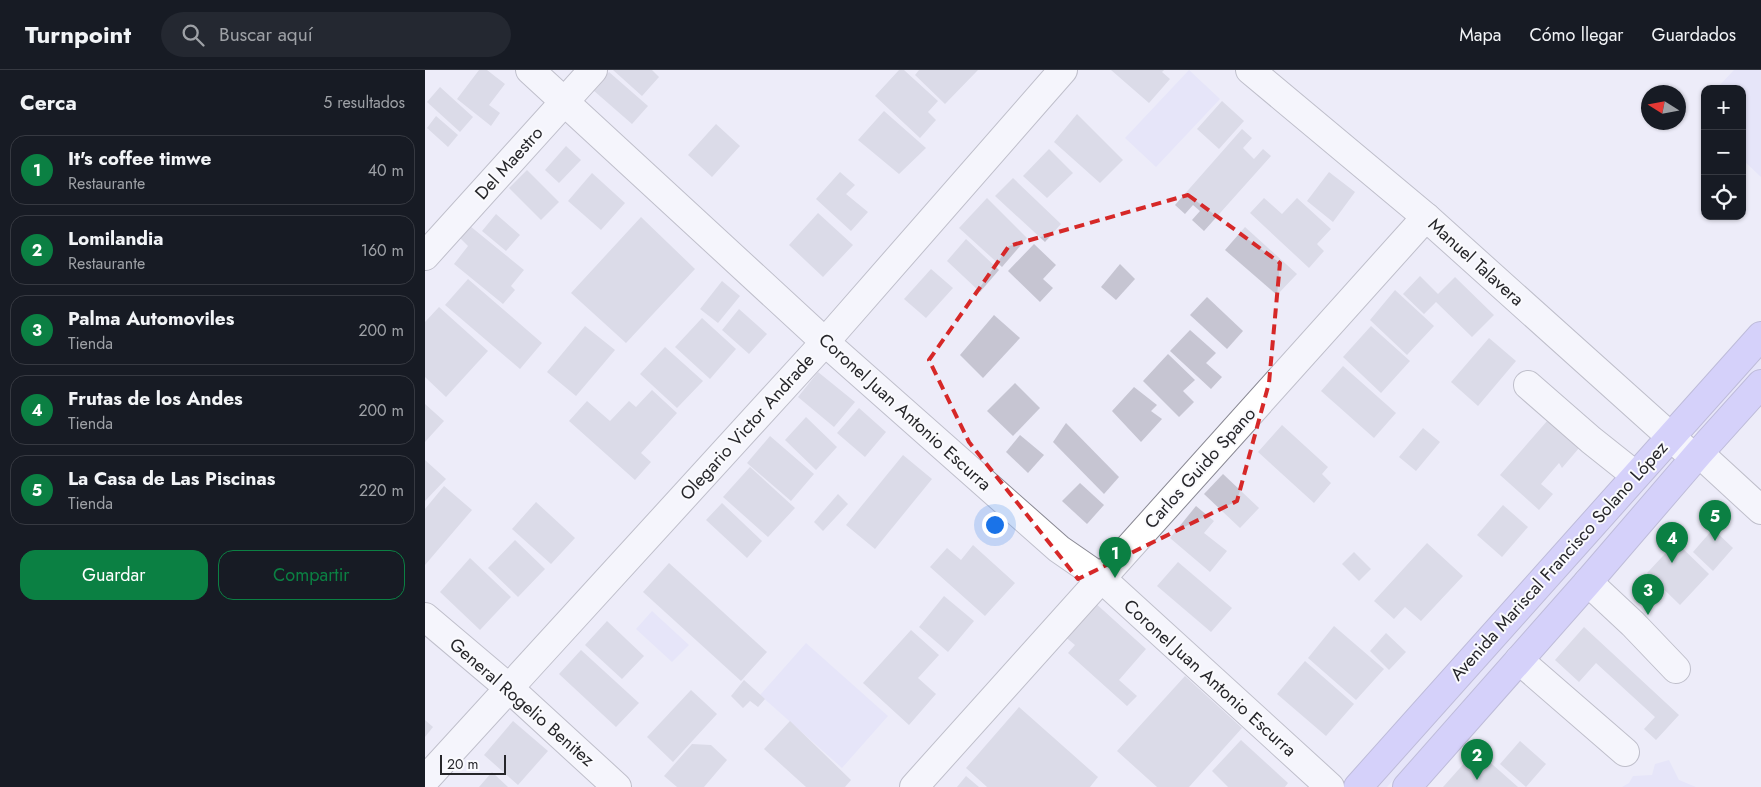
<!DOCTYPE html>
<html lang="es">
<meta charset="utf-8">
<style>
:root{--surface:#171b24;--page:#242831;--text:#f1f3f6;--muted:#9ea1a6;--line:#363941;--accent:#0b8043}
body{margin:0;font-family:Jost,sans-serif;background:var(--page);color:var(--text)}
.controls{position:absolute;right:15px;top:15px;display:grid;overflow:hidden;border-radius:10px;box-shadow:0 1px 4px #0004}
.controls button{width:45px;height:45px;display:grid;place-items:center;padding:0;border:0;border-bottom:1px solid var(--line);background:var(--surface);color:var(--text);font:25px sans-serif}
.compass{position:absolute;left:1216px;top:15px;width:45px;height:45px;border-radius:50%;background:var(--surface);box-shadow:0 1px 4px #0004;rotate:281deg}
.scale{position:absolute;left:15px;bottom:12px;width:66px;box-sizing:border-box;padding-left:5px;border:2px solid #26262a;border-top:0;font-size:14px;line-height:18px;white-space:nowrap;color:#26262a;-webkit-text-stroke:4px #fafafd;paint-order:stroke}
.you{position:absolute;left:569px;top:454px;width:18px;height:18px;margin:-12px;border:4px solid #fff;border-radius:50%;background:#1a73e8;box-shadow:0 0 0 8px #1a73e833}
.badge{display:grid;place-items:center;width:32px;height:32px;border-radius:50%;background:var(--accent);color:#fff;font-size:16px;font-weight:700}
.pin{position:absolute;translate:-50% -41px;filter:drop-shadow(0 1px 2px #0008)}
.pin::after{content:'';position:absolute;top:26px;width:18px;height:15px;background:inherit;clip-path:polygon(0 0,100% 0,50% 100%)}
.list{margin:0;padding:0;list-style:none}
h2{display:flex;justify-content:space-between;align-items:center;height:65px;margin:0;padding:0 20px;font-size:21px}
h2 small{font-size:16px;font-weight:400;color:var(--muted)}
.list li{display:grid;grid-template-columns:32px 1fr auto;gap:15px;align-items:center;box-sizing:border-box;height:70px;margin:0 10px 10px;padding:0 10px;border:1px solid var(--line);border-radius:15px}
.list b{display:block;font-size:19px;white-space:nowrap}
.list p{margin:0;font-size:16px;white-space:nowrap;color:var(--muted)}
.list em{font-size:16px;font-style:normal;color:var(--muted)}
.actions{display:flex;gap:10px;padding:15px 20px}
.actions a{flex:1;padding:11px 0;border:1px solid var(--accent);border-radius:15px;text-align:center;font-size:18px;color:var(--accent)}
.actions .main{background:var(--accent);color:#fff}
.icon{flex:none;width:28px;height:28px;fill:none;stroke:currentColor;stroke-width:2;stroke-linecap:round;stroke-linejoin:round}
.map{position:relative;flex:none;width:1336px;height:717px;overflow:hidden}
header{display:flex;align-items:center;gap:30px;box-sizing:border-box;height:70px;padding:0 25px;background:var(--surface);border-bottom:1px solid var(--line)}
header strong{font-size:24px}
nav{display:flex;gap:28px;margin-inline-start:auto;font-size:18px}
.search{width:350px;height:45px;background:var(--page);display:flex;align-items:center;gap:12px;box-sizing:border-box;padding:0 18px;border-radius:28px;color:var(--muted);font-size:19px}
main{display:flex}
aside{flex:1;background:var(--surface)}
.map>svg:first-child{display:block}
</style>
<header>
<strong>Turnpoint</strong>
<div class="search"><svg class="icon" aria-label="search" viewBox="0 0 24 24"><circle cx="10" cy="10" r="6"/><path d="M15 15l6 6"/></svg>Buscar aquí</div>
<nav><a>Mapa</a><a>Cómo llegar</a><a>Guardados</a></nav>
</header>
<main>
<aside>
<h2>Cerca<small>5 resultados</small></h2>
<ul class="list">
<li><span class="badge">1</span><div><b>It's coffee timwe</b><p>Restaurante</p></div><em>40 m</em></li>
<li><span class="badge">2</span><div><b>Lomilandia</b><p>Restaurante</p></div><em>160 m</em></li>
<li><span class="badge">3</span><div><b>Palma Automoviles</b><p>Tienda</p></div><em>200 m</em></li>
<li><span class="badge">4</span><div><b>Frutas de los Andes</b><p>Tienda</p></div><em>200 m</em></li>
<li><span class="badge">5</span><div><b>La Casa de Las Piscinas</b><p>Tienda</p></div><em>220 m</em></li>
</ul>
<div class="actions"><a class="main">Guardar</a><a>Compartir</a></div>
</aside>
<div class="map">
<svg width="1336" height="717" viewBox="0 0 1336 717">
<rect width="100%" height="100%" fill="#edecf9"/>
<!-- green -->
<g fill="#dedbf9">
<polygon points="764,0 795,29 731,97 700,68"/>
<polygon points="1309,0 1336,0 1336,107 1317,89 1317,19 1291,19"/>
<polygon points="1336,284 1336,300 1278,364 1273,364 1269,359"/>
<polygon points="1247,384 1252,392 962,717 949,717"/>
<polygon points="227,541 264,575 247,592 211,559"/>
<polygon points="381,573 463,646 417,698 335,625"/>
<polygon points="1244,690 1254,710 1271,717 1197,717 1204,713 1208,706 1227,705 1230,694"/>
</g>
<!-- building -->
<g fill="#c6c5d2">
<polygon points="54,0 62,0 80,14 64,35 75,43 66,56 32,29"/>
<polygon points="188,0 227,0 234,7 217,26"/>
<polygon points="474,0 479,0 513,31 503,42 511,50 495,68 450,26"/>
<polygon points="494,0 553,0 520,34 490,5"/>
<polygon points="686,0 739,0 737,2 745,9 724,33"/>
<polygon points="184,2 223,36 207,54 168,20"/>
<polygon points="15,17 48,47 35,62 2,32"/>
<polygon points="797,31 819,51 794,79 772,59"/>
<polygon points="459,41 501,78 474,104 433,70"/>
<polygon points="652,44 698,90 675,113 629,72"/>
<polygon points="11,46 33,65 23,77 2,58"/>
<polygon points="291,54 315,76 287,107 263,85"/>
<polygon points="817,59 827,68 818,78 829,89 838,79 846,86 779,161 767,150 775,141 768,135 760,144 750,135"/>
<polygon points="141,76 156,90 134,113 120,100"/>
<polygon points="624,79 648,103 622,128 598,106"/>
<polygon points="102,100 134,132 116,150 84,118"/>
<polygon points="415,102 430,115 421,124 443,142 426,161 391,129"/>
<polygon points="904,102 930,122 908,152 882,131"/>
<polygon points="167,103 200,133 176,160 143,131"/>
<polygon points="588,108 636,154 620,172 570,126"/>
<polygon points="562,128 602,168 577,197 534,158"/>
<polygon points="839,128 857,144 872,128 906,159 892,174 899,181 884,198 825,143"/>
<polygon points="393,143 428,175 398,207 364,175"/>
<polygon points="71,144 95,165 81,181 57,161"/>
<polygon points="216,147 270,199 201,273 146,223"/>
<polygon points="45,156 99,200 86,216 90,220 78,234 29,194 43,176 35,168"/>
<polygon points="820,157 872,204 852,225 800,180"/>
<polygon points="541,169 574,200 555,222 522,191"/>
<polygon points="609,174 631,195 618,209 628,218 615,232 583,201"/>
<polygon points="695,194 710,209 691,230 676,217"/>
<polygon points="506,199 528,218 501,248 479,229"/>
<polygon points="995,206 1013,224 1030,207 1069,245 1047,267 1011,232 999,244 978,224"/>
<polygon points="43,209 117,273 95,299 20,235"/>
<polygon points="297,211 315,226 293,253 275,239"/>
<polygon points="970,220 1009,256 982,285 945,250"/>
<polygon points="782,227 818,261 802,279 765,245"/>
<polygon points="14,237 63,281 21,327 0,307 0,252"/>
<polygon points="314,239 342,264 324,284 297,260"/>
<polygon points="569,245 595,268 558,308 535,285"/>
<polygon points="277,248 311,279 285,309 250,277"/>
<polygon points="160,256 190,280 151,326 122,302"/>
<polygon points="946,256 985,291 956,323 918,287"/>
<polygon points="765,260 791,283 781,293 797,307 786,319 745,281"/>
<polygon points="1064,268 1091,291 1053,336 1026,312"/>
<polygon points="240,277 278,311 252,338 215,304"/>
<polygon points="743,284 770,310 758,321 769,332 754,347 718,311"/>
<polygon points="918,296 971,343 949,368 896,321"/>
<polygon points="393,302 430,332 409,357 373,327"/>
<polygon points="590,313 615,338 588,366 562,341"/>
<polygon points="709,317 732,335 726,341 737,349 716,372 687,341"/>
<polygon points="227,320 252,343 216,383 226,392 210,410 144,351 162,331 185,351 204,331 211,337"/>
<polygon points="0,334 19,351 0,372"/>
<polygon points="434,338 461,362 440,387 412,363"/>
<polygon points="1129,343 1160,371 1137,398 1134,393 1116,414 1128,424 1114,440 1075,405"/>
<polygon points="381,347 412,377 391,400 360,370"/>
<polygon points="641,353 694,407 679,424 628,372"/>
<polygon points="857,355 903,397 897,404 906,413 889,433 833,382"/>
<polygon points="998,358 1015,372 991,401 974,387"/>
<polygon points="595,365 619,385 603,403 581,382"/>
<polygon points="345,366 389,404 366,431 322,393"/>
<polygon points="478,385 507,409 450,479 421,455"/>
<polygon points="0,390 21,409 0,431"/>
<polygon points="325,397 370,438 343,467 298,427"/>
<polygon points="798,404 834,438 815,458 779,424"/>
<polygon points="655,413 679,435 662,454 637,431"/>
<polygon points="19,416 47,440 0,495 0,439"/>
<polygon points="413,424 423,434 398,461 389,452"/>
<polygon points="111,432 150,468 126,494 87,459"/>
<polygon points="297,433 337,471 322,488 281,450"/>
<polygon points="1078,435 1103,457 1077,487 1052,465"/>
<polygon points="771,436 789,451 779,463 802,481 785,502 745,468"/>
<polygon points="1288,459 1308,478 1288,501 1268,482"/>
<polygon points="90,470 120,499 93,527 63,498"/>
<polygon points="1251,472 1284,504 1255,535 1222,503"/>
<polygon points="1002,473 1038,506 996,551 980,537 969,549 949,531"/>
<polygon points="548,475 590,513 560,546 505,497 522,478 536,490"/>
<polygon points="929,482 946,499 934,511 917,494"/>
<polygon points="45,488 86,527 55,560 15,522"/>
<polygon points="753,492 807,538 786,562 732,516"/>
<polygon points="244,493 342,582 316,611 218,522"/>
<polygon points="519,526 549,551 523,582 494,557"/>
<polygon points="668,531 721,579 694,610 712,626 702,636 643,583 650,575 638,565"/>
<polygon points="182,551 219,586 197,609 160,575"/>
<polygon points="909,556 959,599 931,630 883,588"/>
<polygon points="1159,557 1254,645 1231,670 1219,659 1230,647 1171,593 1154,612 1130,590"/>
<polygon points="486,560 514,585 493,608 511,624 484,655 438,613"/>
<polygon points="961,563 981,582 964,600 945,581"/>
<polygon points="156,580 214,633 191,657 134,604"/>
<polygon points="880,591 929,634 901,666 852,624"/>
<polygon points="760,606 817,658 764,717 732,717 692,681"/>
<polygon points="319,610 340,629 333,637 325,631 318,638 306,626"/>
<polygon points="266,620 292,644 248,692 222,667"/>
<polygon points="594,637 673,707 665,717 562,717 541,698"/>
<polygon points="0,650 8,657 0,667"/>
<polygon points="88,651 123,681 93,715 59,685"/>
<polygon points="365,651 426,710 420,717 381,717 339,679"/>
<polygon points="816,670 863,713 860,717 803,717 787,701"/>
<polygon points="1095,671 1121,694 1101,717 1075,694"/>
<polygon points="267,674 286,675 302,690 279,717 252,717 239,706"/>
<polygon points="1051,680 1093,717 1018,717"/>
<polygon points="67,702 83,717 54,717"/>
<polygon points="541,706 554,717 532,717"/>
</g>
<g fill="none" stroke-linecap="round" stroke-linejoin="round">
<!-- minor casing -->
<g stroke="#888792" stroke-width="30">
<g id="minor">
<polyline points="105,0 400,272 634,479 676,508 905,717"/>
<polyline points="825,0 1001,147 1266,385 1274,383 1336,440"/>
<polyline points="0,186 168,0"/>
<polyline points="1103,315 1166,370 1210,405"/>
<polyline points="1163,512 1208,554 1251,599"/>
<polyline points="0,547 84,618 192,717"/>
<polyline points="1094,590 1200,682"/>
<polyline points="0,710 400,272 638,0"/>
<polyline points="489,717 1001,147"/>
</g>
</g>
<!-- highway casing -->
<g stroke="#8680b2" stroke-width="30">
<g id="highway">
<polyline points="933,717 1336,266"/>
<polyline points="982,717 1163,512 1274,383 1336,314"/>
</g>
</g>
<!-- minor -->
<use href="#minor" stroke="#fff" stroke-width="28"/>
<!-- highway -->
<use href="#highway" stroke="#b9b0fb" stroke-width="28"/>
</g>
<!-- marked area -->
<path d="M0 0H1336V717H0ZM 763,125 L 855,193 L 844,313 L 812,431 L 653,509 L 544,372 L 504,290 L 584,176 Z" fill="#edecf9" fill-opacity=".55" fill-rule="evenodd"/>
<path fill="none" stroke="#d62828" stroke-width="4" stroke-dasharray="10 6" stroke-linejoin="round" d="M 763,125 L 855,193 L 844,313 L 812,431 L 653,509 L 544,372 L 504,290 L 584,176 Z"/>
<g text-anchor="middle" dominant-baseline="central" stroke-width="4" stroke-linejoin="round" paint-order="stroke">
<!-- street labels -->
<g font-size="18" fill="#26262a" stroke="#fafafd">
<text transform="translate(84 93) rotate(-48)">Del Maestro</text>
<text transform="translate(1051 192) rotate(42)">Manuel Talavera</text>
<text transform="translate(480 342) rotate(42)">Coronel Juan Antonio Escurra</text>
<text transform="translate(322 357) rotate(-48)">Olegario Victor Andrade</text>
<text transform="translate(775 398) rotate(-48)">Carlos Guido Spano</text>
<text transform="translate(1134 491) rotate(-48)">Avenida Mariscal Francisco Solano López</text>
<text transform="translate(785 608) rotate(42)">Coronel Juan Antonio Escurra</text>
<text transform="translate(97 632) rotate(41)">General Rogelio Benitez</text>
</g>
</g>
</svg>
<div class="controls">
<button>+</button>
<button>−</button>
<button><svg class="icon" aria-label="locate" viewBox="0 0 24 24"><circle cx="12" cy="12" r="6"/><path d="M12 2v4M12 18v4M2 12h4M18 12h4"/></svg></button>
</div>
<svg class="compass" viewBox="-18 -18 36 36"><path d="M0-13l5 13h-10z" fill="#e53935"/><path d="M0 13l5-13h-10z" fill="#9ea1a6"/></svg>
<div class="scale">20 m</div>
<div class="you"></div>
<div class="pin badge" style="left:690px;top:508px">1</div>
<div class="pin badge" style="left:1052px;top:710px">2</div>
<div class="pin badge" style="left:1223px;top:545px">3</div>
<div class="pin badge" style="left:1247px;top:493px">4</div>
<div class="pin badge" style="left:1290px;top:471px">5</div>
</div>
</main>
